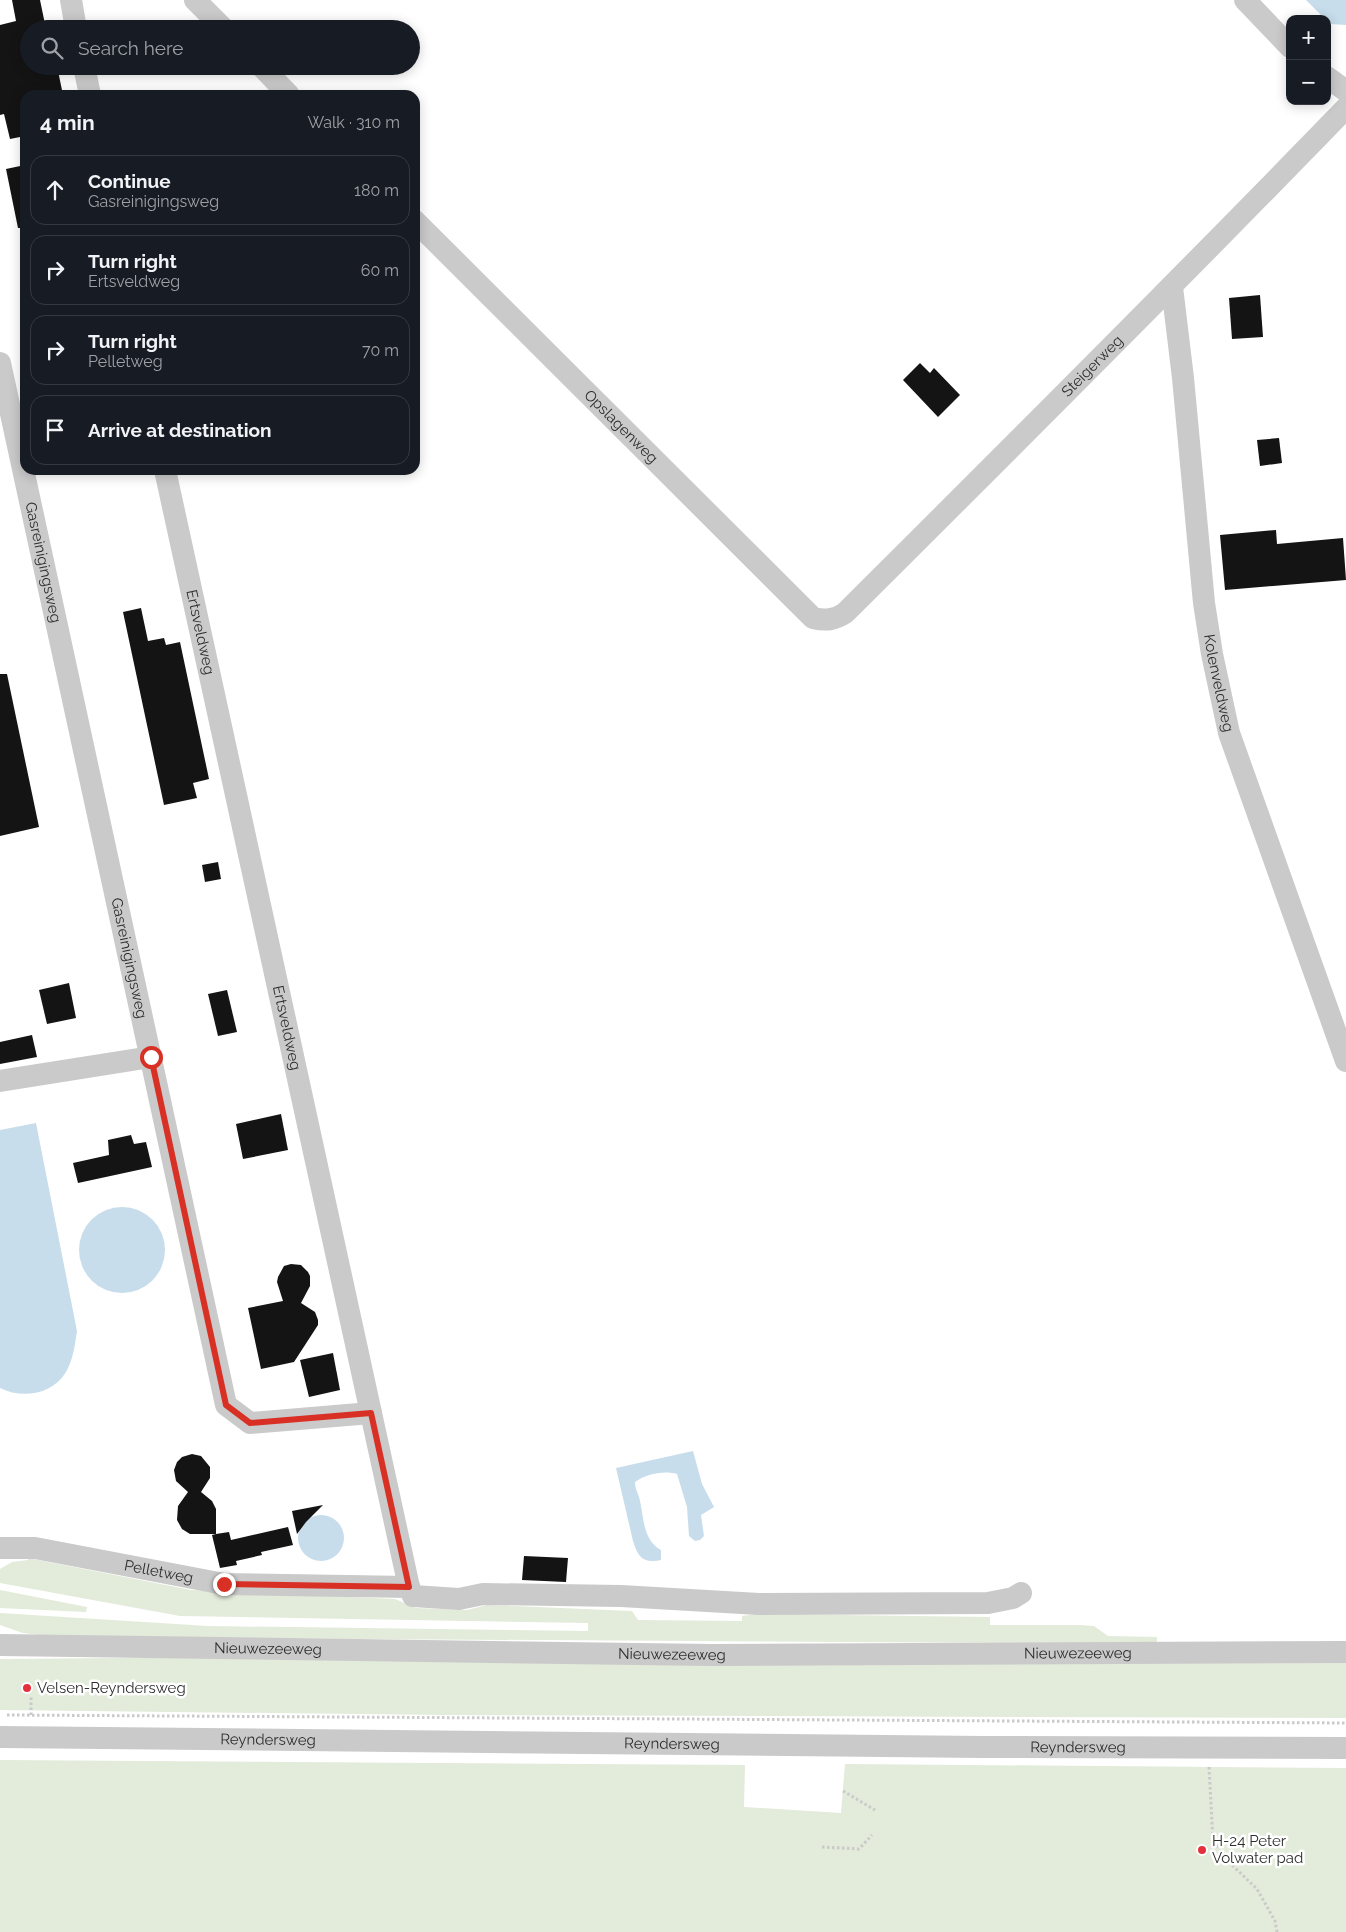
<!DOCTYPE html>
<meta charset="utf-8">
<style>
:root{--surface:#171b24;--page:#20242c;--text:#f1f3f6;--muted:#9ea1a6;--line:#363941}
body{margin:0;font-family:Raleway,sans-serif;background:var(--page);color:var(--text)}
.controls{position:absolute;right:15px;top:15px;display:grid;overflow:hidden;border-radius:10px;box-shadow:0 2px 12px #0003}
.controls button{width:45px;height:45px;display:grid;place-items:center;padding:0;border:0;border-bottom:1px solid var(--line);background:var(--surface);color:var(--text);font:25px sans-serif}
.stop{position:absolute;width:15px;height:15px;margin:-11px;border:4px solid #d93025;border-radius:50%;background:#fff}
.stop.end{background:#d93025;border-color:#fff;box-shadow:0 1px 5px #0008}
.list{margin:0;padding:0;list-style:none}
h2{display:flex;justify-content:space-between;align-items:center;height:65px;margin:0;padding:0 20px;font-size:21px}
h2 small{font-size:16px;font-weight:400;color:var(--muted)}
.list li{display:grid;grid-template-columns:32px 1fr auto;gap:15px;align-items:center;box-sizing:border-box;height:70px;margin:0 10px 10px;padding:0 10px;border:1px solid var(--line);border-radius:15px}
.list b{display:block;font-size:19px;white-space:nowrap}
.list p{margin:0;font-size:16px;white-space:nowrap;color:var(--muted)}
.list em{font-size:16px;font-style:normal;color:var(--muted)}
.icon{flex:none;width:28px;height:28px;fill:none;stroke:currentColor;stroke-width:2;stroke-linecap:round;stroke-linejoin:round}
.map{position:relative;flex:none;width:1346px;height:1932px;overflow:hidden}
.search{position:absolute;background:var(--surface);box-shadow:0 2px 12px #0003;left:20px;top:20px;width:400px;height:55px;display:flex;align-items:center;gap:12px;box-sizing:border-box;padding:0 18px;border-radius:28px;color:var(--muted);font-size:19px}
.panel{position:absolute;background:var(--surface);box-shadow:0 2px 12px #0003;left:20px;top:90px;width:400px;height:385px;border-radius:15px}
.map>svg:first-child{display:block}
</style>
<div class="map">
<svg width="1346" height="1932" viewBox="0 0 1346 1932">
<rect width="100%" height="100%" fill="#fff"/>
<!-- green -->
<g fill="#e3ebdb">
<polygon points="28,1558 191,1590 395,1599 416,1608 467,1610 487,1605 632,1611 638,1620 742,1621 742,1616 756,1614 990,1617 990,1625 1081,1625 1094,1626 1108,1636 1157,1637 1157,1644 56,1637 23,1633 0,1625 0,1613 208,1626 588,1631 588,1623 180,1616 0,1583 0,1569 12,1562 28,1560"/>
<polygon points="0,1590 87,1607 86,1612 0,1608"/>
<polygon points="231,1657 1346,1662 1346,1718 444,1715 0,1710 0,1659"/>
<polygon points="0,1760 745,1765 744,1807 841,1813 845,1764 1346,1768 1346,1932 0,1932"/>
</g>
<!-- water -->
<g fill="#c7ddeb">
<polygon points="1306,0 1346,0 1346,25 1330,24 1327,19 1325,19"/>
<path d="M 36,1123 L 77,1331 C 75,1345 73,1360 66,1372 C 52,1395 22,1399 0,1388 L 0,1130 Z"/>
<circle cx="122" cy="1250" r="43"/>
<path d="M 693,1451 L 702,1484 L 714,1507 L 701,1515 L 704,1536 L 700,1540 L 695,1541 L 689,1536 L 687,1507 L 677,1474 C 664,1470 646,1474 635,1482 C 635,1490 639,1494 640,1501 C 644,1519 643,1540 661,1550 L 661,1560 C 643,1564 638,1557 633,1541 L 616,1468 Z"/>
<circle cx="321" cy="1538" r="23"/>
</g>
<!-- building -->
<g fill="#141414">
<polygon points="12,0 40,0 46,29 29,29 29,66 57,66 63,95 25,95 25,136 10,139 4,114 0,115 0,25 16,21"/>
<polygon points="25,165 25,228 18,228 6,169"/>
<polygon points="1260,295 1263,337 1232,339 1229,298"/>
<polygon points="920,363 930,373 934,368 960,395 938,417 903,380"/>
<polygon points="1279,438 1282,463 1260,466 1257,440"/>
<polygon points="1276,530 1277,544 1343,538 1346,580 1225,590 1220,535"/>
<polygon points="141,608 148,641 164,638 166,645 180,642 209,779 193,783 197,798 164,805 123,612"/>
<polygon points="0,674 7,674 39,827 0,836"/>
<polygon points="218,862 221,879 205,882 202,865"/>
<polygon points="69,983 76,1018 47,1024 39,990"/>
<polygon points="227,990 237,1032 218,1036 208,994"/>
<polygon points="32,1035 37,1057 0,1064 0,1042"/>
<polygon points="281,1114 288,1150 243,1159 236,1124"/>
<polygon points="131,1135 134,1144 146,1142 152,1167 78,1183 73,1163 109,1155 108,1140"/>
<polygon points="291,1264 301,1265 308,1272 310,1276 310,1286 301,1303 315,1312 318,1320 318,1325 294,1362 261,1369 248,1308 283,1301 277,1282 278,1277 284,1266"/>
<polygon points="333,1353 340,1390 309,1397 300,1360"/>
<polygon points="192,1454 201,1456 210,1467 210,1478 201,1492 212,1501 216,1509 216,1534 229,1532 231,1540 288,1527 293,1545 261,1552 262,1555 236,1561 237,1565 220,1568 212,1535 216,1534 190,1534 182,1529 177,1520 178,1506 188,1492 176,1481 174,1470 177,1462 182,1457"/>
<polygon points="323,1505 306,1522 297,1534 292,1511"/>
<polygon points="524,1556 568,1558 566,1582 522,1580"/>
</g>
<g fill="none" stroke-linecap="round" stroke-linejoin="round">
<!-- path -->
<g stroke="#cacaca" stroke-width="3" stroke-dasharray="2.5 2.5" stroke-linecap="butt">
<polyline points="7,1715 1346,1723"/>
<polyline points="31,1715 31,1696"/>
<polyline points="1209,1767 1213,1841 1228,1861 1257,1889 1275,1921 1277,1932"/>
<polyline points="843,1791 875,1810"/>
<polyline points="822,1847 859,1849 872,1835"/>
</g>
<!-- minor -->
<g stroke="#cacaca" stroke-width="22">
<polyline points="71,0 76,29"/>
<polyline points="195,0 224,29"/>
<polyline points="1245,0 1290,47"/>
<polyline points="84,66 90,95"/>
<polyline points="261,66 289,95"/>
<polyline points="1327,77 1346,91"/>
<path id="s1" d="M 415,221 L 813,618 C 826,621 834,620 845,613 C 1013,446 1181,278 1346,108"/>
<path id="s2" d="M 1172,287 L 1183,378 L 1204,603 L 1212,654 L 1229,733 L 1346,1061"/>
<path id="s3" d="M 0,363 L 226,1405 L 250,1423 L 371,1413"/>
<path id="s4" d="M 165,470 L 409,1587 L 413,1596 L 459,1599 L 483,1594 L 621,1596 L 759,1604 L 988,1603 L 1013,1598 L 1021,1593"/>
<polyline points="0,1081 151,1057"/>
<path id="s5" d="M 0,1548 L 35,1548 L 224,1584 L 409,1587"/>
<path id="s6" d="M 0,1645 L 711,1655 L 1346,1652"/>
<path id="s7" d="M 0,1737 L 983,1747 L 1346,1748"/>
</g>
</g>
<g fill="none" stroke-linecap="round" stroke-linejoin="round">
<!-- route -->
<polyline stroke="#d93025" stroke-width="6" points="151,1057 226,1405 250,1423 371,1413 409,1587 224,1584"/>
</g>
<!-- markers -->
<g fill="#e52f3d" stroke="#fff" stroke-width="2">
<circle cx="27" cy="1688" r="5"/>
<circle cx="1202" cy="1850" r="5"/>
</g>
<g text-anchor="middle" dominant-baseline="central" stroke-width="5" stroke-linejoin="round" paint-order="stroke">
<!-- street labels -->
<g font-size="15" fill="#2d2d2d" stroke="#fff">
<text stroke="none"><textPath href="#s1" startOffset="945">Steigerweg</textPath></text>
<text stroke="none"><textPath href="#s1" startOffset="291">Opslagenweg</textPath></text>
<text stroke="none"><textPath href="#s3" startOffset="204">Gasreinigingsweg</textPath></text>
<text stroke="none"><textPath href="#s4" startOffset="166">Ertsveldweg</textPath></text>
<text stroke="none"><textPath href="#s2" startOffset="399">Kolenveldweg</textPath></text>
<text stroke="none"><textPath href="#s3" startOffset="609">Gasreinigingsweg</textPath></text>
<text stroke="none"><textPath href="#s4" startOffset="571">Ertsveldweg</textPath></text>
<text stroke="none"><textPath href="#s5" startOffset="161">Pelletweg</textPath></text>
<text stroke="none"><textPath href="#s6" startOffset="268">Nieuwezeeweg</textPath></text>
<text stroke="none"><textPath href="#s6" startOffset="672">Nieuwezeeweg</textPath></text>
<text stroke="none"><textPath href="#s6" startOffset="1078">Nieuwezeeweg</textPath></text>
<text stroke="none"><textPath href="#s7" startOffset="268">Reyndersweg</textPath></text>
<text stroke="none"><textPath href="#s7" startOffset="672">Reyndersweg</textPath></text>
<text stroke="none"><textPath href="#s7" startOffset="1078">Reyndersweg</textPath></text>
</g>
<!-- poi labels -->
<g font-size="15" fill="#2d2d2d" stroke="#fff" text-anchor="start">
<text x="37" y="1688">Velsen-Reyndersweg</text>
<text x="1212" y="1841">H-24 Peter<tspan x="1212" dy="17">Volwater pad</tspan></text>
</g>
</g>
</svg>
<div class="controls">
<button>+</button>
<button>−</button>
</div>
<div class="stop" style="left:151px;top:1057px"></div>
<div class="stop end" style="left:224px;top:1584px"></div>
<div class="search"><svg class="icon" aria-label="search" viewBox="0 0 24 24"><circle cx="10" cy="10" r="6"/><path d="M15 15l6 6"/></svg>Search here</div>
<section class="panel">
<h2>4 min<small>Walk · 310 m</small></h2>
<ul class="list">
<li><svg class="icon" aria-label="ahead" viewBox="0 0 24 24"><path d="M12 20V5M6 11l6-6 6 6"/></svg><div><b>Continue</b><p>Gasreinigingsweg</p></div><em>180 m</em></li>
<li><svg class="icon" aria-label="right" viewBox="0 0 24 24"><path d="M7 20v-9h11M14 6l5 5-5 5"/></svg><div><b>Turn right</b><p>Ertsveldweg</p></div><em>60 m</em></li>
<li><svg class="icon" aria-label="right" viewBox="0 0 24 24"><path d="M7 20v-9h11M14 6l5 5-5 5"/></svg><div><b>Turn right</b><p>Pelletweg</p></div><em>70 m</em></li>
<li><svg class="icon" aria-label="arrive" viewBox="0 0 24 24"><path d="M6 21V4h12l-3 4 3 4H6"/></svg><div><b>Arrive at destination</b></div></li>
</ul>
</section>
</div>
